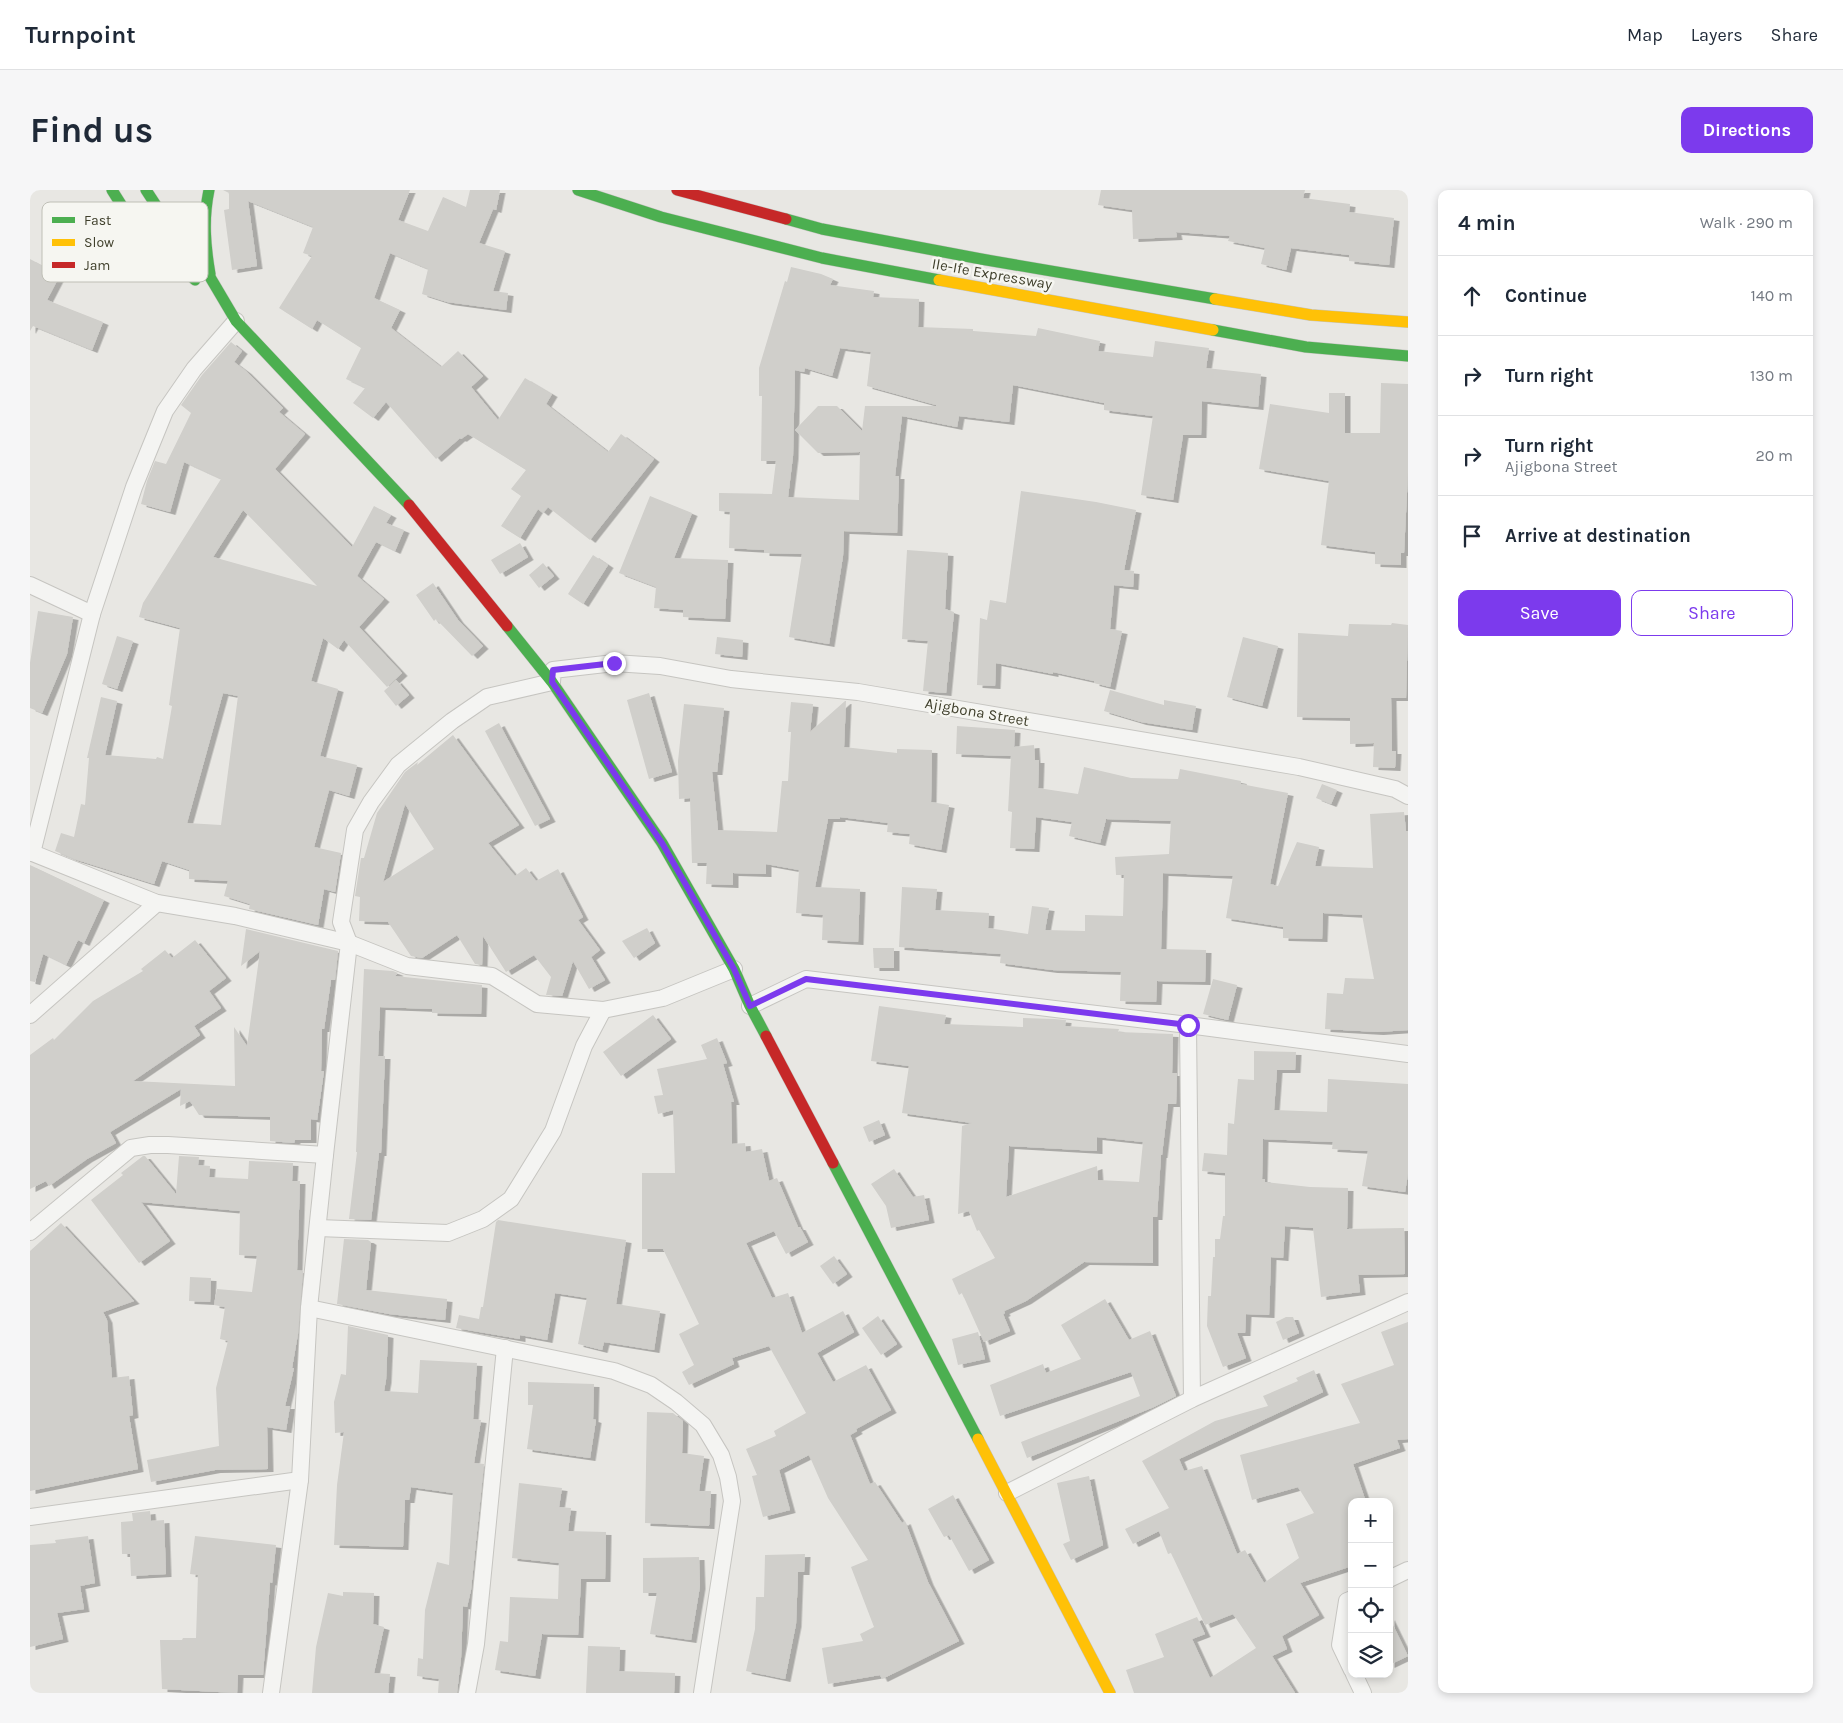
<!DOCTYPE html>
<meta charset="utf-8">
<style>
:root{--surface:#fff;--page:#f6f6f7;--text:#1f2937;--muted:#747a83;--line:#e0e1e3;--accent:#7c3aed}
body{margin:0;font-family:Karla,sans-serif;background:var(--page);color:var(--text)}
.controls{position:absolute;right:15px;bottom:15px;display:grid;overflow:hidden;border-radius:10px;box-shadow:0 2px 8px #0003}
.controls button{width:45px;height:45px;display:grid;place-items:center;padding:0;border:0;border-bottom:1px solid var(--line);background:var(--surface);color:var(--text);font:25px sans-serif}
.stop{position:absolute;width:15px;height:15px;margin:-11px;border:4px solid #7c3aed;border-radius:50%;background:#fff}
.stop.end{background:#7c3aed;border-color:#fff;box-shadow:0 1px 5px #0008}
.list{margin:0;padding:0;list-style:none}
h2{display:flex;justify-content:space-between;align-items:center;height:65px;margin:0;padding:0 20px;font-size:21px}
h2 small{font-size:16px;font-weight:400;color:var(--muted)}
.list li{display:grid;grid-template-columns:32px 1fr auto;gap:15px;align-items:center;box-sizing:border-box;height:80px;padding:0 20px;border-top:1px solid var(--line)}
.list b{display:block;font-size:19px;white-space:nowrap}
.list p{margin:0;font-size:16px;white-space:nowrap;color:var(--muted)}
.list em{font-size:16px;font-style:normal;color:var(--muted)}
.actions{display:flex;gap:10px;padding:15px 20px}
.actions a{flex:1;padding:11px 0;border:1px solid var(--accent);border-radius:10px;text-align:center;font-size:18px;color:var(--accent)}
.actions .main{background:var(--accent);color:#fff}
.icon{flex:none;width:28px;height:28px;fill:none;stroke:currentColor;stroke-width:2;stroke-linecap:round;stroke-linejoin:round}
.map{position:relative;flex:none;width:1378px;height:1503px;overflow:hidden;border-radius:10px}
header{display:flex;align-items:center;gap:30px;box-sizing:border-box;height:70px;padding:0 25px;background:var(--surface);border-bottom:1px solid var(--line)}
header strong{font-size:24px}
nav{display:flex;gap:28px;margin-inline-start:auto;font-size:18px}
.intro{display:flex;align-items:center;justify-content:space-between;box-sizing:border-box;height:120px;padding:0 30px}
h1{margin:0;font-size:35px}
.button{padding:12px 22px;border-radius:10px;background:var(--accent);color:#fff;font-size:18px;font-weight:700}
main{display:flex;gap:30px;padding:0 30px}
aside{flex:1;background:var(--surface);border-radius:10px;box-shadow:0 2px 8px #0003}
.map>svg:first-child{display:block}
</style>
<header>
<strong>Turnpoint</strong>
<nav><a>Map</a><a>Layers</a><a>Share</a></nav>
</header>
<div class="intro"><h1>Find us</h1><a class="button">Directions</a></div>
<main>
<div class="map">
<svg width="1378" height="1503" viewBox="0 0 1378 1503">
<defs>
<filter id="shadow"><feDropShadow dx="5.5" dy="3" stdDeviation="0" flood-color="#0004"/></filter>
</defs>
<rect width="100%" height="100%" fill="#e8e7e3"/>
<!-- building -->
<g fill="#d0cfcb" fill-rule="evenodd" filter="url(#shadow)">
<polygon points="193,0 380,0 368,30 398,41 413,7 436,17 440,0 470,0 466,20 463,19 449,53 475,61 463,101 478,103 476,120 417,112 392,104 398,79 360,63 344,108 370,120 361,138 411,177 428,161 453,186 441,197 468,230 495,188 522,204 516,214 578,262 591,244 624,269 560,350 518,317 513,323 508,319 490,348 471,336 491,306 481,299 496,280 438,244 431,249 430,248 406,269 356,212 343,228 323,213 335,198 316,189 331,158 287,130 282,139 249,118 282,66 273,63 283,37 218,11 227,76 202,80 194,20 199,19 199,3"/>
<polygon points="1071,0 1275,0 1273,8 1320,14 1319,22 1364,28 1359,75 1319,71 1319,65 1261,58 1256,80 1231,74 1235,58 1198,51 1200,46 1146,42 1147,47 1103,49 1102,20 1068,15"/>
<polygon points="0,69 30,85 17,110 73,132 62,160 3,136 0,141"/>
<path d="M 761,77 L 791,84 L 803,89 L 800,95 L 844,101 L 843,107 L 889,109 L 888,137 L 943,139 L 943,141 L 1006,146 L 1008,138 L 1070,151 L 1068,161 L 1123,167 L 1125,151 L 1179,158 L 1176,178 L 1231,184 L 1228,217 L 1172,211 L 1171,245 L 1153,245 L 1143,310 L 1111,305 L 1123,226 L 1074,220 L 1074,213 L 983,195 L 979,232 L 929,226 L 927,237 L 872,226 L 865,286 L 869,286 L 867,343 L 814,341 L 813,366 L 799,454 L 759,447 L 772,364 L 734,363 L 734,360 L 699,358 L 700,322 L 689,321 L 689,303 L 742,304 L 746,271 L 731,271 L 732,206 L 729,206 L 729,178 L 755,91 L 757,92 ZM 810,158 L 841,162 L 837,196 L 906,215 L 906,216 L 835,216 L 832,241 L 807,216 L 788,216 L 765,240 L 788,263 L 830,262 L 829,310 L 758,307 L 763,266 L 765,180 L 774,182 L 775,178 L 802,186 Z"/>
<path d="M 201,152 L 212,161 L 204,172 L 216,181 L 253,218 L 249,222 L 275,244 L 245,279 L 322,357 L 344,316 L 361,325 L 356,333 L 374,340 L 365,361 L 346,352 L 327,386 L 354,409 L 329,437 L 372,483 L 357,497 L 314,450 L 308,459 L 293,448 L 281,491 L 308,499 L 290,566 L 327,575 L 319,606 L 299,600 L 284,657 L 311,663 L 305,702 L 294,699 L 288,735 L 219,719 L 220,714 L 194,706 L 198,691 L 159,689 L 159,680 L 132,671 L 124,694 L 44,669 L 25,661 L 31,643 L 44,647 L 51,614 L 55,615 L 59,568 L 57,568 L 71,507 L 87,511 L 75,565 L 126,569 L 127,567 L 133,569 L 142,516 L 139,515 L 150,438 L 109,427 L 113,413 L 191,289 L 154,272 L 140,322 L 111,314 L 117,291 L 125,271 L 136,274 L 161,223 L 151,215 L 172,185 ZM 213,320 L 287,396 L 183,367 ZM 193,503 L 208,506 L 191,635 L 157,633 Z"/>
<polygon points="1351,193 1378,194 1378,283 1374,363 1371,363 1371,375 1345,374 1345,362 1291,355 1299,291 1229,279 1240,214 1299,223 1299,203 1315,203 1315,243 1350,243"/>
<polygon points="991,301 1066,312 1106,320 1094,380 1104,381 1103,397 1084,395 1080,439 1092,441 1080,497 1064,493 1064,491 1023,482 1023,484 966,473 965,496 947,495 950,428 957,430 960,410 976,413"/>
<polygon points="620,306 662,323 644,368 698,370 695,429 653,427 653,420 624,418 626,397 589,383"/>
<polygon points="490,353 498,367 470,384 461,370"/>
<polygon points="877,360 918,363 915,419 924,422 916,503 893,501 898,451 872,449"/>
<polygon points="563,365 578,375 553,414 538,404"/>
<polygon points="513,373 524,386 509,398 499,385"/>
<polygon points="403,393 428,430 453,456 442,466 406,429 404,431 386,405"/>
<polygon points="8,421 43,427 37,464 12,523 0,518 0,473"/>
<polygon points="1362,433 1378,435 1376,508 1361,508 1362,561 1366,561 1365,578 1343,577 1344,553 1320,554 1320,528 1267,527 1268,443 1318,446 1319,434 1361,435"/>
<polygon points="87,446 103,451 87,499 72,494"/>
<polygon points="687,447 713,450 712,467 685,464"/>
<polygon points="1213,447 1248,456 1232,516 1197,507"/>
<polygon points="366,490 379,505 366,516 354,501"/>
<polygon points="1080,500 1134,515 1134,510 1166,516 1162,540 1111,532 1074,521"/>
<polygon points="619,503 642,582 619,589 597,510"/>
<polygon points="815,511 816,511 814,557 867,563 867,559 902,560 901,612 919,615 911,660 879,654 880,644 857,642 858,633 810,627 810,629 798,629 785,697 830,699 828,752 792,750 793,725 766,723 769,680 736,674 736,684 703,683 703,695 676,694 677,673 662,673 660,608 649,609 648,571 654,514 694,518 687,582 682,582 688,640 747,642 752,591 758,591 761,542 758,542 761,512 783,514 780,542"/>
<polygon points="469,533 520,629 505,636 455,541"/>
<polygon points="927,536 985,540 984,557 1004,555 1005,570 1009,570 1008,598 1048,604 1054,577 1101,588 1148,589 1150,579 1211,591 1211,594 1258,603 1240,694 1248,696 1267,652 1289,657 1285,676 1343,678 1340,624 1374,622 1376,641 1378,641 1378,840 1348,842 1295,839 1297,803 1313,804 1315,788 1344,789 1332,725 1293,723 1292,749 1253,748 1253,737 1196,728 1203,686 1133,683 1131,759 1176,760 1175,792 1127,791 1126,812 1090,811 1091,782 1022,780 970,773 971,764 869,757 872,697 907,699 905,720 959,723 958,738 998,744 1002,716 1019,718 1015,740 1055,741 1055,725 1093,726 1094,685 1086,685 1085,667 1139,664 1141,631 1076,629 1070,653 1039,646 1042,632 1006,627 1004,659 980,658 982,622 978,621 981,566 926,564"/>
<path d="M 423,545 L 489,635 L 458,653 L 485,686 L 496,678 L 506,691 L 528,679 L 553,727 L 548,730 L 570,760 L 561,767 L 575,790 L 559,799 L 543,771 L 532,806 L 516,805 L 521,787 L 504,765 L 476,782 L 453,746 L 452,775 L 445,774 L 427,745 L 392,768 L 381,766 L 358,732 L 329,731 L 330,707 L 325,706 L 331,668 L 334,668 L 347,623 L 375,582 L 388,572 L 387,575 ZM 375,614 L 404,659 L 353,692 Z"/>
<polygon points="1292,594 1307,600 1301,614 1286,608"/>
<polygon points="0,675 74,710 54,753 48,750 36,775 13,764 5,792 0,791"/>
<polygon points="617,738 625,753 604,768 592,751"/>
<polygon points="216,739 308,761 305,790 301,790 294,839 292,839 291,881 294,881 287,930 281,929 281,950 265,950 264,953 240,951 240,927 169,925 160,911 150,916 151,899 80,942 86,953 57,969 19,996 16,991 0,999 0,865 23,848 24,850 63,811 113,781 111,779 135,760 142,768 165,750 196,788 179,801 191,818 164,836 170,845 103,891 205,896 204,837 217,856 230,761 211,776"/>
<polygon points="843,758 864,758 864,778 844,778"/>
<polygon points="334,779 363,781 368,783 365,786 452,795 451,824 402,823 402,819 350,817 348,866 355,866 351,963 349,963 341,1030 319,1029 327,962 326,962"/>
<polygon points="1183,789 1207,795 1198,830 1173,824"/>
<path d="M 849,816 L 916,825 L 914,834 L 993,837 L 993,828 L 1024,829 L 1036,830 L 1035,836 L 1089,839 L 1088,842 L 1143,844 L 1142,883 L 1147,883 L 1146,914 L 1138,914 L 1132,965 L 1131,965 L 1127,1027 L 1123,1027 L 1123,1073 L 1054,1072 L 996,1111 L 974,1121 L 975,1123 L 973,1124 L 980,1141 L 954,1152 L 932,1103 L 929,1105 L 922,1089 L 965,1068 L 949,1040 L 947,1041 L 939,1021 L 928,1024 L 932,936 L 942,933 L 872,923 L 879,876 L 841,871 ZM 1067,947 L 1113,952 L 1109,992 L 1068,990 L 1067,976 L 976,1007 L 979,956 L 1067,961 Z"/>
<polygon points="623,825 641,849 591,886 573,862"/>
<polygon points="687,848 697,873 693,874 704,912 701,912 702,954 715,953 716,962 732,959 739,991 747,988 768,1037 770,1037 778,1052 756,1064 744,1041 716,1053 742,1108 758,1103 772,1143 813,1121 824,1142 787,1163 803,1192 836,1175 861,1220 826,1239 827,1241 820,1245 840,1294 845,1292 872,1333 875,1331 898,1392 929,1451 852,1489 850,1485 798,1494 792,1458 833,1451 830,1444 844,1437 821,1377 838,1370 798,1308 779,1265 749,1280 760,1320 733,1327 722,1286 727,1285 716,1259 746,1246 744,1241 776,1223 739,1156 702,1168 704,1174 659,1195 652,1182 664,1175 649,1144 669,1134 633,1059 612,1059 612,983 645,983 643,920 628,924 624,906 633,905 627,879 677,869 671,855"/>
<polygon points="1224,861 1266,862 1265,880 1247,880 1244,920 1297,922 1298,889 1378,894 1378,984 1375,1002 1332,996 1338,961 1302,959 1303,952 1233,949 1232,989 1235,989 1235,992 1280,997 1318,998 1317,1039 1374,1038 1375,1084 1328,1085 1330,1102 1291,1107 1283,1038 1255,1036 1253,1068 1241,1067 1239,1125 1216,1124 1215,1143 1207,1143 1216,1168 1193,1177 1177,1136 1178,1106 1181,1106 1183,1067 1185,1067 1185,1049 1190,1049 1193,1026 1195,1026 1195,983 1172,981 1174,963 1197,965 1198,933 1204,934 1208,889 1224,890"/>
<polygon points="849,930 855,945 839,952 833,937"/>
<polygon points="113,966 115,966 146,1004 149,966 169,967 168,975 180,976 179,987 218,989 219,971 263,973 262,991 270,991 267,1080 273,1081 268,1144 262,1178 264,1178 255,1216 260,1216 256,1240 237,1237 238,1279 185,1280 121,1292 117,1270 189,1256 186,1198 198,1151 190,1149 195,1117 184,1115 187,1099 222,1102 227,1066 209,1065 210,1021 111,1012 140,1051 109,1073 61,1010 93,985 91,983"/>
<polygon points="864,979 883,1007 894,1005 899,1030 861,1038 856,1016 841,994"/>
<polygon points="468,1030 596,1050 586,1114 630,1121 624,1160 574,1152 572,1160 548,1154 557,1108 525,1103 517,1150 490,1145 490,1149 426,1138 429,1125 449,1129 451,1117 453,1117 466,1032"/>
<polygon points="31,1033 104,1111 73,1122 77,1130 82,1188 99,1186 103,1225 99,1226 108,1279 0,1301 0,1061"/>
<polygon points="314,1049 338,1050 341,1052 336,1100 417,1109 415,1130 359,1124 307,1114"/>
<polygon points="804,1066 817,1084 803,1094 790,1076"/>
<polygon points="160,1087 181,1088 180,1112 159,1111"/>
<polygon points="1075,1109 1099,1150 1120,1141 1146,1206 1124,1217 997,1268 991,1252 1110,1206 1101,1182 970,1226 960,1195 1013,1174 1016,1183 1051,1169 1031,1135"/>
<polygon points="848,1126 867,1154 851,1165 832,1138"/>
<polygon points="1256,1127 1263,1127 1269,1143 1253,1150 1246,1132"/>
<polygon points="1378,1132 1378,1249 1367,1250 1370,1258 1323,1274 1336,1312 1322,1312 1322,1376 1270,1393 1289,1425 1252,1446 1257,1459 1242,1466 1265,1503 1104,1503 1096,1480 1134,1467 1125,1444 1167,1427 1175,1444 1162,1449 1180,1488 1226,1458 1203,1424 1175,1435 1141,1363 1138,1364 1129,1341 1103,1354 1095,1339 1139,1318 1112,1271 1185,1231 1238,1216 1233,1206 1268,1191 1266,1188 1284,1180 1293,1202 1149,1269 1154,1281 1172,1276 1207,1364 1215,1360 1234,1393 1269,1368 1256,1334 1284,1323 1268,1297 1222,1310 1210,1265 1330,1233 1311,1194 1364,1175 1351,1142"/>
<polygon points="318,1136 358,1145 356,1190 354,1201 388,1203 390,1170 447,1173 443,1229 451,1230 444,1273 454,1274 441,1400 437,1417 433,1416 431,1468 427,1503 408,1503 409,1489 387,1486 388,1468 393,1469 395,1420 407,1372 419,1375 423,1303 381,1297 379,1310 375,1310 373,1357 304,1355 307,1295 314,1242 305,1243 304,1212 311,1184 316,1185"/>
<polygon points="948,1142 955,1169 928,1175 922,1149"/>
<polygon points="498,1192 564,1194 563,1229 566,1230 560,1268 497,1259 503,1215 498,1215"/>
<polygon points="617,1222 643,1223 653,1231 652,1263 674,1266 669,1301 681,1301 679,1336 615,1333"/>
<polygon points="1059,1286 1073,1355 1041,1370 1033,1354 1040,1351 1027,1293"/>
<polygon points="489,1293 532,1298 529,1317 541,1318 538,1341 576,1342 575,1389 551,1389 548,1445 512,1444 505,1486 465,1480 470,1451 478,1452 480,1407 528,1409 529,1373 482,1368"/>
<polygon points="923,1305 959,1370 939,1381 919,1345 914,1347 898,1319"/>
<polygon points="120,1321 121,1331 134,1330 136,1384 101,1386 100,1364 92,1364 91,1332 103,1331 102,1323"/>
<polygon points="58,1346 65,1393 50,1396 54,1419 27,1423 33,1449 0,1457 0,1355 26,1353 25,1350"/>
<polygon points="165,1346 246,1355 242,1393 240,1392 233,1485 208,1485 207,1503 132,1499 130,1450 152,1450 153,1448 166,1448 168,1385 160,1384"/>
<polygon points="775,1364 774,1382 768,1382 766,1434 755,1489 716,1481 725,1439 726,1407 734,1407 735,1365"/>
<polygon points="669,1367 670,1396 661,1450 620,1444 627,1403 613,1403 613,1368"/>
<polygon points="313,1402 344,1403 343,1434 354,1437 344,1483 360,1484 358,1503 282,1503 286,1457 298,1403 313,1406"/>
<polygon points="1359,1427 1378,1466 1359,1475"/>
<polygon points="558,1456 590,1457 589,1481 645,1483 644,1503 556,1503"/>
</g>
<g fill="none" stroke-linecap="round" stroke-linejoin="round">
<!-- street casing -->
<g stroke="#c6c5c1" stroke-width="18">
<g id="street">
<polyline points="0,395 62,424"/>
<polyline points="0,662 127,713 205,726 319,753 377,776 462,786 507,814 573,820 633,808 704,779"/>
<polyline points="2,663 62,424 104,297 135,221 164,179 206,131"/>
<polyline points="720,816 776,789 1158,835 1378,864"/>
<polyline points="0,825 127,713"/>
<polyline points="1158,835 1162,1209"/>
<polyline points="288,1038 418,1043 453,1029 481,1009 523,941 554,856 573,820"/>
<polyline points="0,1042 101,958 120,955 138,955 295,965"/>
<polyline points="279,1118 584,1181 621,1195 646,1212 673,1235 691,1265 698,1287 702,1311 672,1503"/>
<polyline points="977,1303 1162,1209 1378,1112"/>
<polyline points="0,1327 270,1290"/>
<polyline points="1359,1389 1378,1380"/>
<polyline points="1322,1409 1317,1411 1310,1455 1322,1480"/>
<polyline points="1324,1484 1333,1503"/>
<polyline points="241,1503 270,1290 279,1118 295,965 319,753 311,732 325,640 341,612 368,575 422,531 457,507 522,492 523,480 584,473 630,476 701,489 828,502 1269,577 1365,599 1378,606"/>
<polyline points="437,1503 446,1454 475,1158"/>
</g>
</g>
<!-- fast casing -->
<g stroke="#c5c4c0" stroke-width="12">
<g id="fast">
<polyline points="82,0 92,16 165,90"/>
<polyline points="116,0 131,23 180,87 206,131 379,315"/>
<path d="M 179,0 C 173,29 175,55 180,84"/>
<polyline points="548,0 631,27 792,68 909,90"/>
<polyline points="756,29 792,39 951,69 1185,109"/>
<polyline points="1183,140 1276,157 1378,166"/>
<polyline points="477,436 522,492 632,653 704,779 720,816 736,846"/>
<polyline points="803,973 948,1249"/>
</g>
</g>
<!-- slow casing -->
<g stroke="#c5c4c0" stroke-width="12">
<g id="slow">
<polyline points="909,90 1183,140"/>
<polyline points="1185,109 1281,125 1378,132"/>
<polyline points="948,1249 1080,1503"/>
</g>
</g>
<!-- jam casing -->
<g stroke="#c5c4c0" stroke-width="12">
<g id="jam">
<polyline points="647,0 756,29"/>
<polyline points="379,315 477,436"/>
<polyline points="736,846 803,973"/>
</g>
</g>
<!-- street -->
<use href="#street" stroke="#f4f4f2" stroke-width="16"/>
<!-- fast -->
<use href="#fast" stroke="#4caf50" stroke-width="11"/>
<!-- slow -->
<use href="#slow" stroke="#ffc107" stroke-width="11"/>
<!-- jam -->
<use href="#jam" stroke="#c62828" stroke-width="11"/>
</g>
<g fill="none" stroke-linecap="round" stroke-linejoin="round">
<!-- route -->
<polyline stroke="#7c3aed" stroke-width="6" points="584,473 523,480 522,492 632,653 704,779 720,816 776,789 1158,835"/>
</g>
<g text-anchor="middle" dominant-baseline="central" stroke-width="5" stroke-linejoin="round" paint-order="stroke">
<!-- street labels -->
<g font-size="15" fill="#3f3f2b" stroke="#f6f6f1">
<text transform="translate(962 84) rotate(10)">Ile-Ife Expressway</text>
<text transform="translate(947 522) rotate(10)">Ajigbona Street</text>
</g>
</g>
<!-- legend -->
<rect x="12" y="12" width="166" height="80" rx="8" fill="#f6f6f1" stroke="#bfbfb6" stroke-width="1"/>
<rect x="22" y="27" width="23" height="6" fill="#4caf50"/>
<rect x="22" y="49" width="23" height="7" fill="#ffc107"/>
<rect x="22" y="72" width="23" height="6" fill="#c62828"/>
<g font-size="14" fill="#3f3f2b">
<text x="54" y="35">Fast</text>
<text x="54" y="57">Slow</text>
<text x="54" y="80">Jam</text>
</g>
</svg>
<div class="controls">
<button>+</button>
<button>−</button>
<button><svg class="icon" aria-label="locate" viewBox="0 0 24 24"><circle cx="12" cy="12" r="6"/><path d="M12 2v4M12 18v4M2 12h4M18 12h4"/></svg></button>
<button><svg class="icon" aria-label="layers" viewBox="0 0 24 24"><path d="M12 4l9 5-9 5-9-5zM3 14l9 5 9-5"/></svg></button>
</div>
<div class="stop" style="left:1158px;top:835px"></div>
<div class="stop end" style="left:584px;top:473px"></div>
</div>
<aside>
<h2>4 min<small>Walk · 290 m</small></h2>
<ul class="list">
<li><svg class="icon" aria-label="ahead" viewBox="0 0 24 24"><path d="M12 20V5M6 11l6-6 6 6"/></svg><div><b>Continue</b></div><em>140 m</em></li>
<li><svg class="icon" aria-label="right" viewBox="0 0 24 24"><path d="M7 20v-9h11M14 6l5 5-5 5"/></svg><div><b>Turn right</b></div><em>130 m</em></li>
<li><svg class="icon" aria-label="right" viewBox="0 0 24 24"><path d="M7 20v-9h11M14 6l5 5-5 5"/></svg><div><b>Turn right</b><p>Ajigbona Street</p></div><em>20 m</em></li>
<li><svg class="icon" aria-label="arrive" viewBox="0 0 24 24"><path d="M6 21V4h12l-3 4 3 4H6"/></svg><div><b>Arrive at destination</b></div></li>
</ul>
<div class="actions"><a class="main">Save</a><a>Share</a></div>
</aside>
</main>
